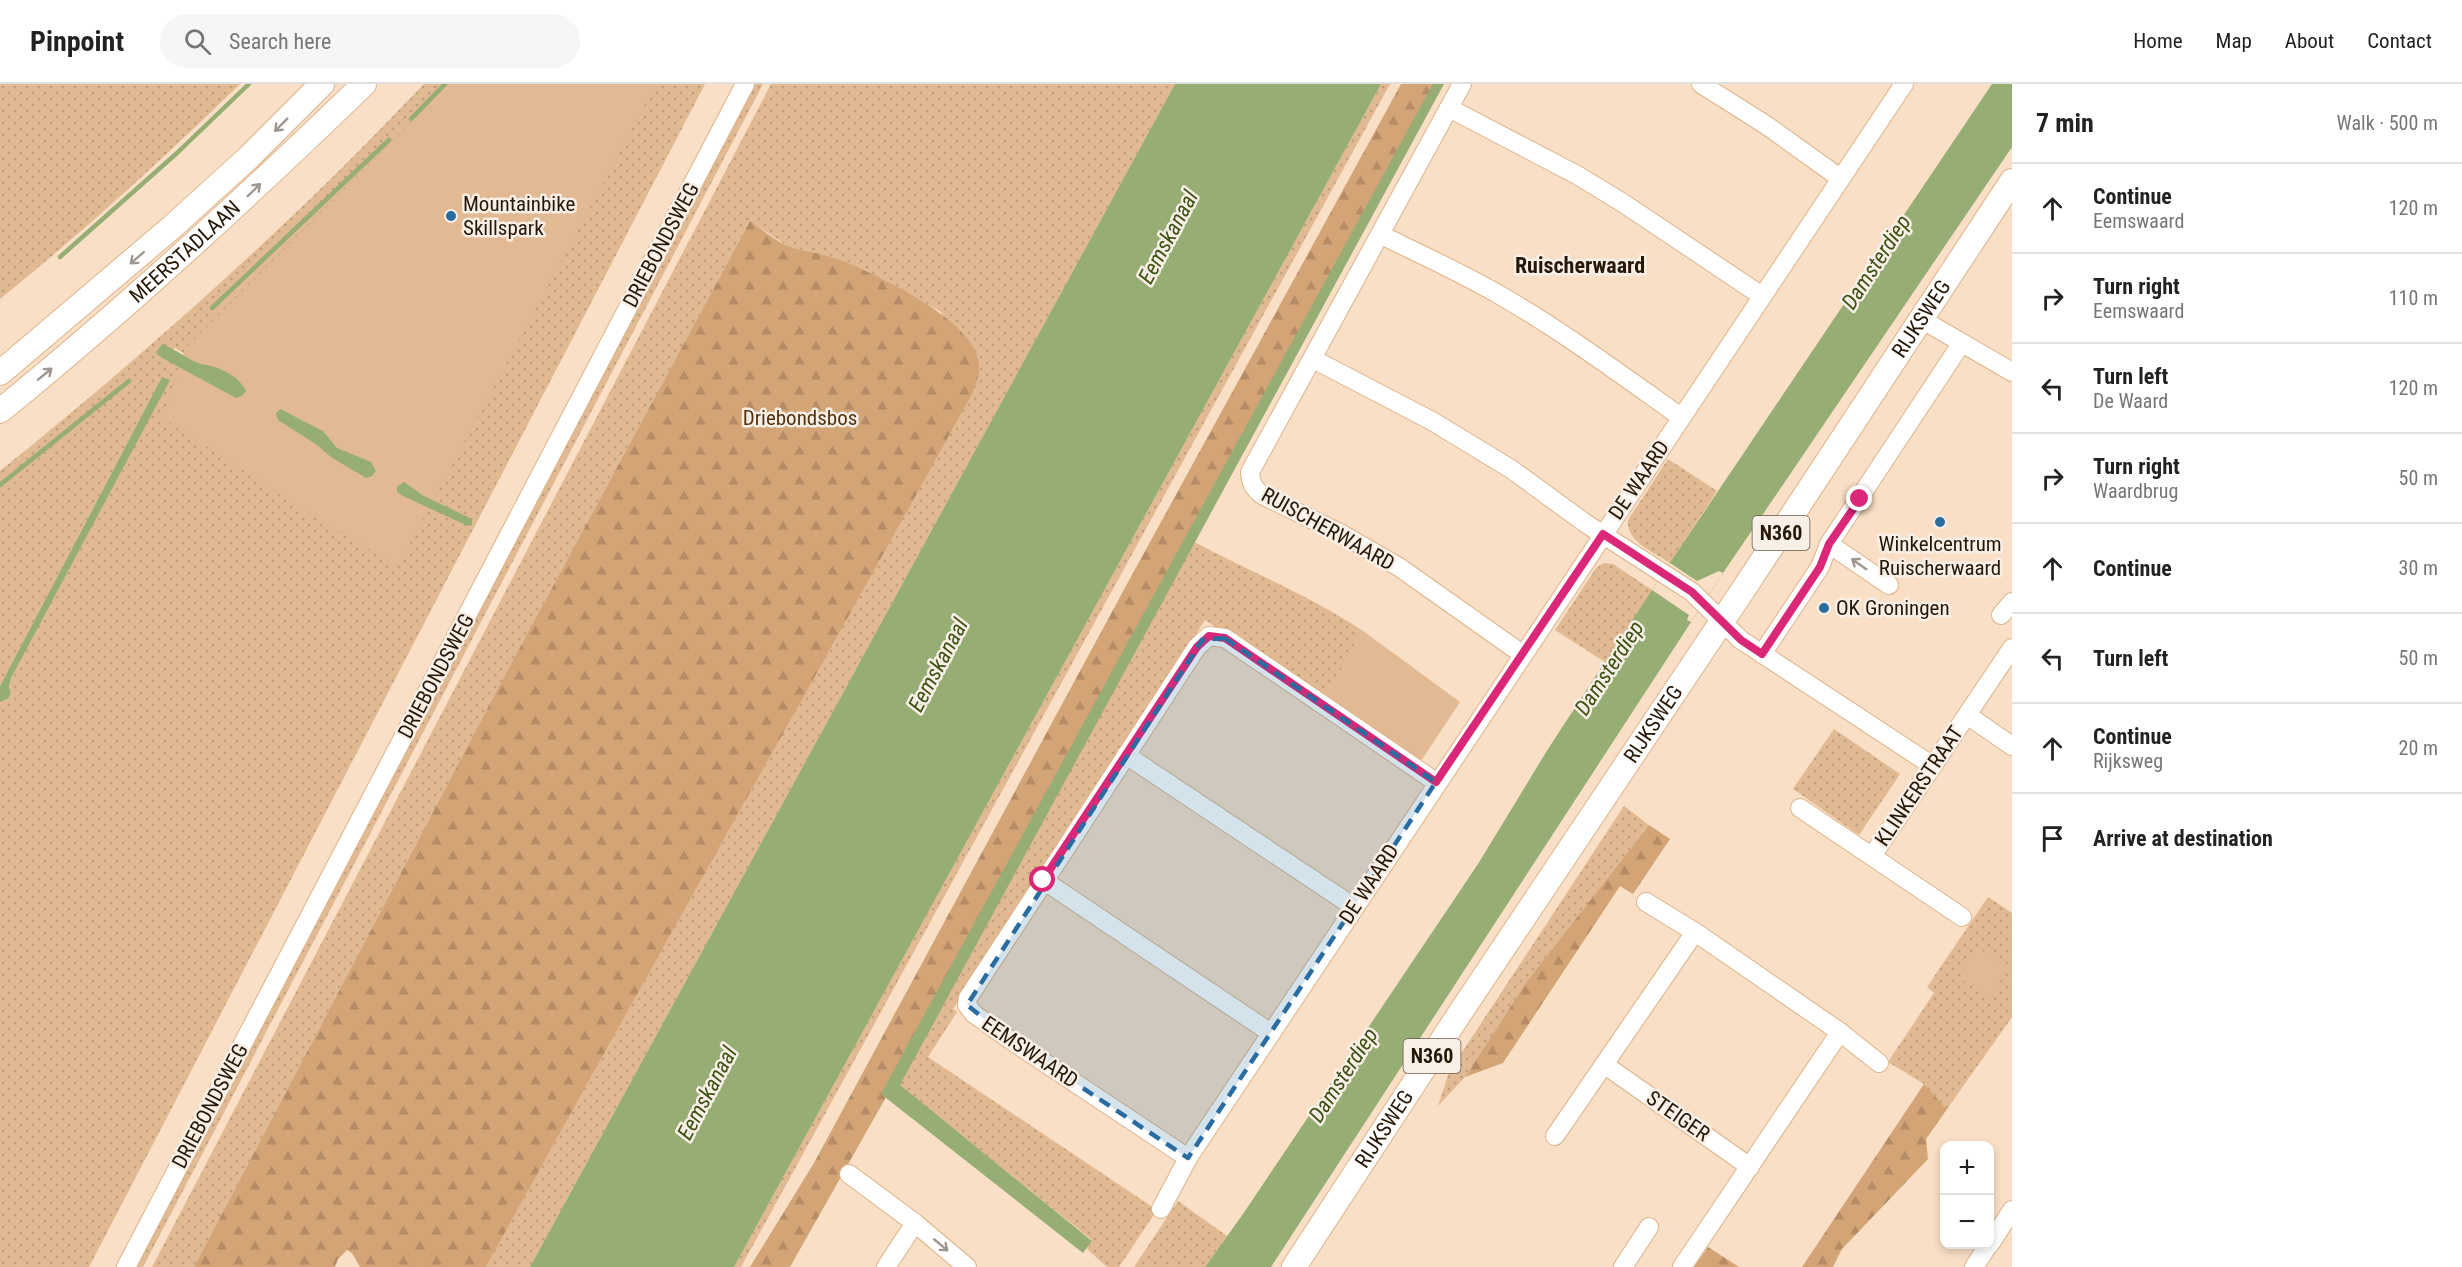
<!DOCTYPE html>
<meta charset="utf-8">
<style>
:root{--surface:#fff;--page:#f6f6f6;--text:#222;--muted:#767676;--line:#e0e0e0}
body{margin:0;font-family:"Roboto Condensed",sans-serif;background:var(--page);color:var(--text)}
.controls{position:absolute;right:18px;bottom:18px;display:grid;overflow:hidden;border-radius:12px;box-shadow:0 3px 9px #0003}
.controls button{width:54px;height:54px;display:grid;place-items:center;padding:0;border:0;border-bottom:2px solid var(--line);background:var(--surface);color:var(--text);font:30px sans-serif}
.stop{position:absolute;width:18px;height:18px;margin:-14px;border:4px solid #db2777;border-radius:50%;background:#fff}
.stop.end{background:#db2777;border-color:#fff;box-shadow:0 2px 6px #0008}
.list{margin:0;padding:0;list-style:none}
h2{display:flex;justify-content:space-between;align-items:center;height:78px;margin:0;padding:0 24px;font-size:26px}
h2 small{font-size:20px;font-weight:400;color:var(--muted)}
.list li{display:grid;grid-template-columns:39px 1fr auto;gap:18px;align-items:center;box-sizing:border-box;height:90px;padding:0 24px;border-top:2px solid var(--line)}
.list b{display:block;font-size:22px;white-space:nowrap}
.list p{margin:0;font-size:20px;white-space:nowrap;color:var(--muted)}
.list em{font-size:20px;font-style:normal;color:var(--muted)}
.icon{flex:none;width:33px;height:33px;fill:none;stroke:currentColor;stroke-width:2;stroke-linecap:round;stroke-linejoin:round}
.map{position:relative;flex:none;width:2012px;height:1183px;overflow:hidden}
header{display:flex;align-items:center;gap:36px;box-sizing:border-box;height:84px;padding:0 30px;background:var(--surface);border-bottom:2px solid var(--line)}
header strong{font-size:28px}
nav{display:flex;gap:33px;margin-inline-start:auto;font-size:21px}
.search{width:420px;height:54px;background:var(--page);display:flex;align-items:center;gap:15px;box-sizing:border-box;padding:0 21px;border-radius:33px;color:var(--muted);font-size:22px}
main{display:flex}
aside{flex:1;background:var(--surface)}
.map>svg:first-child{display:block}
</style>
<header>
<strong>Pinpoint</strong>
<div class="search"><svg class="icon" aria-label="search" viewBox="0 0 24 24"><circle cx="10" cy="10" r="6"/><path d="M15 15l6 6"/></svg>Search here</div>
<nav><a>Home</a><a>Map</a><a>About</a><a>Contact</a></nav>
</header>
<main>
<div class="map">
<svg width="2012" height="1183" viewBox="0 0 2012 1183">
<defs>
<pattern id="grass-dots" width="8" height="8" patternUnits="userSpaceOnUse" patternTransform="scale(1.5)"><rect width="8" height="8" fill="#e1b992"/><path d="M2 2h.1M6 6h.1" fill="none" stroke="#c19e7c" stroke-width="1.8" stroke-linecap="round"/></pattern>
<pattern id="forest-firs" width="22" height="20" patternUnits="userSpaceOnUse" patternTransform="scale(1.5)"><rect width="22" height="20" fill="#d3a476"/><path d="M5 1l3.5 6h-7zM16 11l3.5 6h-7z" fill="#b58c65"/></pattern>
</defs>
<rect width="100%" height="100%" fill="#f9dfc5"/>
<!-- grass -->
<g fill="url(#grass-dots)" fill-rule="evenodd">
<path d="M 0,0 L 240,0 C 163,75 84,147 0,215 Z"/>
<path d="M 424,0 L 705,0 L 89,1183 L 0,1183 L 0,618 L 8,615 L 11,609 L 9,603 L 11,594 L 162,293 L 0,602 L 0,387 C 106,302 210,211 308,117 C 348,79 386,39 424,0 ZM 175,264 L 201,280 L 236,314 L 162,274 Z"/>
<polygon points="754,0 763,0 143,1183 137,1183"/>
<path d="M 771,0 L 1175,0 L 530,1183 L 486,1183 C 647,890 812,600 972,308 L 941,228 L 887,197 L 839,176 L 787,162 L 750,137 L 507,587 L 194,1183 L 152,1183 Z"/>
<polygon points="1381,0 1390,0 741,1183 734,1183"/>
<path d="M 1668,375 L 1717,407 L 1670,479 C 1654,468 1626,458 1628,436 Z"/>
<path d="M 1187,454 C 1245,486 1308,510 1363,547 L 1325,615 L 1205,536 L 1111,684 L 953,925 L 957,928 L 928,973 L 1157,1126 L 1119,1183 L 1107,1183 L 1087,1165 L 1092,1156 L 892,996 Z"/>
<polygon points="1604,479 1613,480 1652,506 1605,578 1555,546 1596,484"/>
<polygon points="1834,645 1900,690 1859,751 1793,705"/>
<polygon points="1624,722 1649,741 1527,897 1465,993 1438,1022 1449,988"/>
<polygon points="1988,813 2012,829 2012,933 1947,1025 1924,1000 1888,978 1934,909 1927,903"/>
<polygon points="1178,1117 1227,1152 1205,1183 1134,1183"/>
</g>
<!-- forest -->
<g fill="url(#forest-firs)">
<polygon points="1401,0 1434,0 887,1005 885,1015 790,1183 750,1183 814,1079 1127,500"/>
<path d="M 750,137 C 762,145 775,157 788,162 C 804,168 821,169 837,175 C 873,188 985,240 979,286 C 979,293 975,301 973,308 C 812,600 647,890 486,1183 L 360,1183 L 352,1169 L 347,1166 L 338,1175 L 335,1183 L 194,1183 L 507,587 Z"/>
<polygon points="1649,741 1670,755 1633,810 1620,802 1503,979 1465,993 1527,897"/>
<polygon points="1924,1000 1947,1025 1926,1055 1928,1075 1842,1165 1833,1183 1802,1183"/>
<polygon points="1708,1163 1739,1183 1694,1183"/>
</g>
<!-- park -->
<g fill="#e1b992">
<polygon points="449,0 656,0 398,482 316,434 163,334 185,265"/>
<polygon points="1363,547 1460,618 1421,677 1325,615"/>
<polygon points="1978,864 2009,884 1989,914 1959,893"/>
</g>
<!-- water -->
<g fill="#96ad74">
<polygon points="1175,0 1381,0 734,1183 530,1183"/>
<polygon points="1433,0 1444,0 900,1001 1092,1157 1083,1169 881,1010"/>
<polygon points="1992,0 2012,0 2012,63 1723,489 1271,1183 1205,1183 1243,1130 1478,780 1548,665 1663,489"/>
<path d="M 162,260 C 176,265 188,276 201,280 C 205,281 208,281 211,282 C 224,285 241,295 246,307 L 242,312 L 236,314 L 162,274 L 156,269 Z"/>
<polygon points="162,293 170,296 11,594 9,603 11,609 8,615 0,618 0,602"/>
<polygon points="280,325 323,347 337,364 371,378 376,387 372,392 366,394 331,373 317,361 278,336 276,329"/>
<polygon points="404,398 422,411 472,435 472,441 468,442 403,412 397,408 397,403"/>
</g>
<!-- pier -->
<polygon fill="#f9dfc5" points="1670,479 1697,497 1719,487 1723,489 1691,538 1687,536 1689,531 1652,506"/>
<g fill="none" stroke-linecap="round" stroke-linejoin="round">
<!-- stream -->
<g stroke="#96ad74" stroke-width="4.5">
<polyline points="411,35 445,0"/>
<polyline points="60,173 177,69 249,0"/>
<polyline points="212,224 389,56"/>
<polyline points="0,401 129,297"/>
</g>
<!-- minor casing -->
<g stroke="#deb389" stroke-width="20">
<g id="minor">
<path d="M 1462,0 L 1250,388 C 1251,399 1253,404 1262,411 L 1340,449 L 1399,483 L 1522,570"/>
<polyline points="1701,0 1766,41 1840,94"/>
<polyline points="1449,24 1577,91 1623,119 1762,212"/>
<path d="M 1381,151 C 1422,171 1464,190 1503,213 C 1565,249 1623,292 1681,333"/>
<polyline points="1921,235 2012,288"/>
<polyline points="1313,275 1432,337 1511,385 1585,439 1692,508 1741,556 1933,682"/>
<polyline points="1829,460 1889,501"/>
<polyline points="2001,531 2012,518"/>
<polyline points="1762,570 1820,483 1829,460 1961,260"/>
<polyline points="1967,631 2012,662"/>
<polyline points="1126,671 1354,823"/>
<polyline points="1800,724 1962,833"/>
<polyline points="1872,772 2012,564"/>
<polyline points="1043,796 1271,949"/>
<polyline points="1646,818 1695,848 1840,948 1682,1183"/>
<polyline points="1840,948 1879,979"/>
<polyline points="1605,981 1750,1083"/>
<polyline points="1555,1052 1695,848"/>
<polyline points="1188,1074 1012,957 974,930 967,921 968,914 1197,563 1209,552 1225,554 1436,698"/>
<polyline points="849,1090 915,1139 967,1183"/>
<polyline points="1161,1125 1188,1074 1904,0"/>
<polyline points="1990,1160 2012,1126"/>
<polyline points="126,1183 745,0"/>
<polyline points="886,1183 915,1139"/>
<polyline points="1623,1183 1649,1143"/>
<polyline points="1974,1183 1989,1160"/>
</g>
</g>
<!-- major casing -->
<g stroke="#deb389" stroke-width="26">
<g id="major">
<polyline points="0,289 172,143 248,74 322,0"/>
<path id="s1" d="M 0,327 C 127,224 246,114 364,0"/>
<path id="s2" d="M 1294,1183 L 1462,926 L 1745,503 L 2012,97"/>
</g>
</g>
<!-- minor -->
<use href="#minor" stroke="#fff" stroke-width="18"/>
<!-- major -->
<use href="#major" stroke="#fff" stroke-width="24"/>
</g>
<!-- one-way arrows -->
<defs><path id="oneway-shaft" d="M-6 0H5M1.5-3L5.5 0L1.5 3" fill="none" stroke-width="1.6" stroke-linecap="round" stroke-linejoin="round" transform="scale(1.5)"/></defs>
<g stroke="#9e978f">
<use href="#oneway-shaft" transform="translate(281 41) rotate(135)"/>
<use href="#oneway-shaft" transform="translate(254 106) rotate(-44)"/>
<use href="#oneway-shaft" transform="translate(137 174) rotate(139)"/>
<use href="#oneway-shaft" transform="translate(45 290) rotate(-39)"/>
<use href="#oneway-shaft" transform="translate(1859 480) rotate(-145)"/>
<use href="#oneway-shaft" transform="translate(941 1161) rotate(40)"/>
</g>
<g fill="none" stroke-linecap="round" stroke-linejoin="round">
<!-- route -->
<polyline stroke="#db2777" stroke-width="8" points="1043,796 1197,563 1209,552 1225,554 1436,698 1603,450 1692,508 1741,556 1762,570 1820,483 1829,460 1860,415"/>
</g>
<!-- marked area -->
<path fill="#296ca1" fill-opacity="0.2" stroke="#296ca1" stroke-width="4.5" stroke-dasharray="12 8" stroke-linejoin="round" d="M 1225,554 L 1436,698 L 1188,1074 L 1012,957 L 967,921 L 1202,556 Z"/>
<!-- markers -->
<g fill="#296ca1" stroke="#f8efe7" stroke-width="2">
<circle cx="451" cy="132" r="6"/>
<circle cx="1940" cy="438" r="6"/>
<circle cx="1824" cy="524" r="6"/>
</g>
<g text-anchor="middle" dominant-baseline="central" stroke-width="5" stroke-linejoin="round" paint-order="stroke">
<!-- shield labels -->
<g fill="#f8efe7" stroke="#66584a" stroke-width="1.5">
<rect x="1752.5" y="432" width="57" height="34" rx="4.5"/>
<rect x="1403.5" y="955" width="57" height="34" rx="4.5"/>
</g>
<g font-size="20" font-weight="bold" fill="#271706">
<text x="1781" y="449">N360</text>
<text x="1432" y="972">N360</text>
</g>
<!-- poi labels -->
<g font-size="21" fill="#271706" stroke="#f8efe7" text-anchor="start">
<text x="463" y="120">Mountainbike<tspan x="463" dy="24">Skillspark</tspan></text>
<text x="1940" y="460" text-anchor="middle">Winkelcentrum<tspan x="1940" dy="24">Ruischerwaard</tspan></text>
<text x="1836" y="524">OK Groningen</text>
</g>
<!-- street labels -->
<g font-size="21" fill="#271706" stroke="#f8efe7">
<text transform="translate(661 161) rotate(-62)">DRIEBONDSWEG</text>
<text stroke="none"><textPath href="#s1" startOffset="244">MEERSTADLAAN</textPath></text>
<text stroke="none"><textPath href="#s2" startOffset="1137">RIJKSWEG</textPath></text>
<text transform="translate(1639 396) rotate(-56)">DE WAARD</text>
<text transform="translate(1328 445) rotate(29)">RUISCHERWAARD</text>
<text transform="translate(436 592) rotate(-62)">DRIEBONDSWEG</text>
<text stroke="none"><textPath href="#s2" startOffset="651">RIJKSWEG</textPath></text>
<text transform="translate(1919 702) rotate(-56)">KLINKERSTRAAT</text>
<text transform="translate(1369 800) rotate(-57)">DE WAARD</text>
<text transform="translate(1030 968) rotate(34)">EEMSWAARD</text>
<text transform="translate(210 1022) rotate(-62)">DRIEBONDSWEG</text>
<text transform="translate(1678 1032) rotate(35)">STEIGER</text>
<text stroke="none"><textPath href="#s2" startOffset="165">RIJKSWEG</textPath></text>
</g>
<!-- park labels -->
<g font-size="21" fill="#53330e" stroke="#f8efe7">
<text x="800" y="334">Driebondsbos</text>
</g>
<!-- water labels -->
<g font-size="22" font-style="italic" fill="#3d5214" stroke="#f8efe7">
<text transform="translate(1168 153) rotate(-62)">Eemskanaal</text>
<text transform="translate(1876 178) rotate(-57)">Damsterdiep</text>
<text transform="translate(938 581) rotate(-62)">Eemskanaal</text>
<text transform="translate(1609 584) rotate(-57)">Damsterdiep</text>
<text transform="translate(1343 991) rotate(-57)">Damsterdiep</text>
<text transform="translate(707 1009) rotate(-62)">Eemskanaal</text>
</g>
<!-- neighbourhood labels -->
<g font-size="22" font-weight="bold" fill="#271706" stroke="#f8efe7">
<text x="1580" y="181">Ruischerwaard</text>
</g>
</g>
</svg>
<div class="controls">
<button>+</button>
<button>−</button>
</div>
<div class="stop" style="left:1043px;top:796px"></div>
<div class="stop end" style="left:1860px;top:415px"></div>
</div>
<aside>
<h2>7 min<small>Walk · 500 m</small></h2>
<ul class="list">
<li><svg class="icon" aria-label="ahead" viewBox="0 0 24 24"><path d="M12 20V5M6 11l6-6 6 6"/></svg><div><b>Continue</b><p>Eemswaard</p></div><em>120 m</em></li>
<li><svg class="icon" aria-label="right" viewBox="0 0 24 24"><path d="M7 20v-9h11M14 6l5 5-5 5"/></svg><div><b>Turn right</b><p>Eemswaard</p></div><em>110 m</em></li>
<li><svg class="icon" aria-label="left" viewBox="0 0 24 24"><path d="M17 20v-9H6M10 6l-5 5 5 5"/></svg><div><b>Turn left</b><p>De Waard</p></div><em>120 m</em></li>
<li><svg class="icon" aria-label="right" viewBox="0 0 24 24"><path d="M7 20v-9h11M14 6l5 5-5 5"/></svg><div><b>Turn right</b><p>Waardbrug</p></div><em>50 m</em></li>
<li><svg class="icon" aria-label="ahead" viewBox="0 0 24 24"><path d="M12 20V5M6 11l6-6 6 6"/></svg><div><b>Continue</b></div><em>30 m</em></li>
<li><svg class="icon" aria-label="left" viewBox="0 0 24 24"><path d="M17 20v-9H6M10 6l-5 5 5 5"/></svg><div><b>Turn left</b></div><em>50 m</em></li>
<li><svg class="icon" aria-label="ahead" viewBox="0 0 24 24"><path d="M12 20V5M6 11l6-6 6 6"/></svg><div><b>Continue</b><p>Rijksweg</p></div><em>20 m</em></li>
<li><svg class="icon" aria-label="arrive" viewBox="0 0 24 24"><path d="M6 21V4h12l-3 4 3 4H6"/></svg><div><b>Arrive at destination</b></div></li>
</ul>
</aside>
</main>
